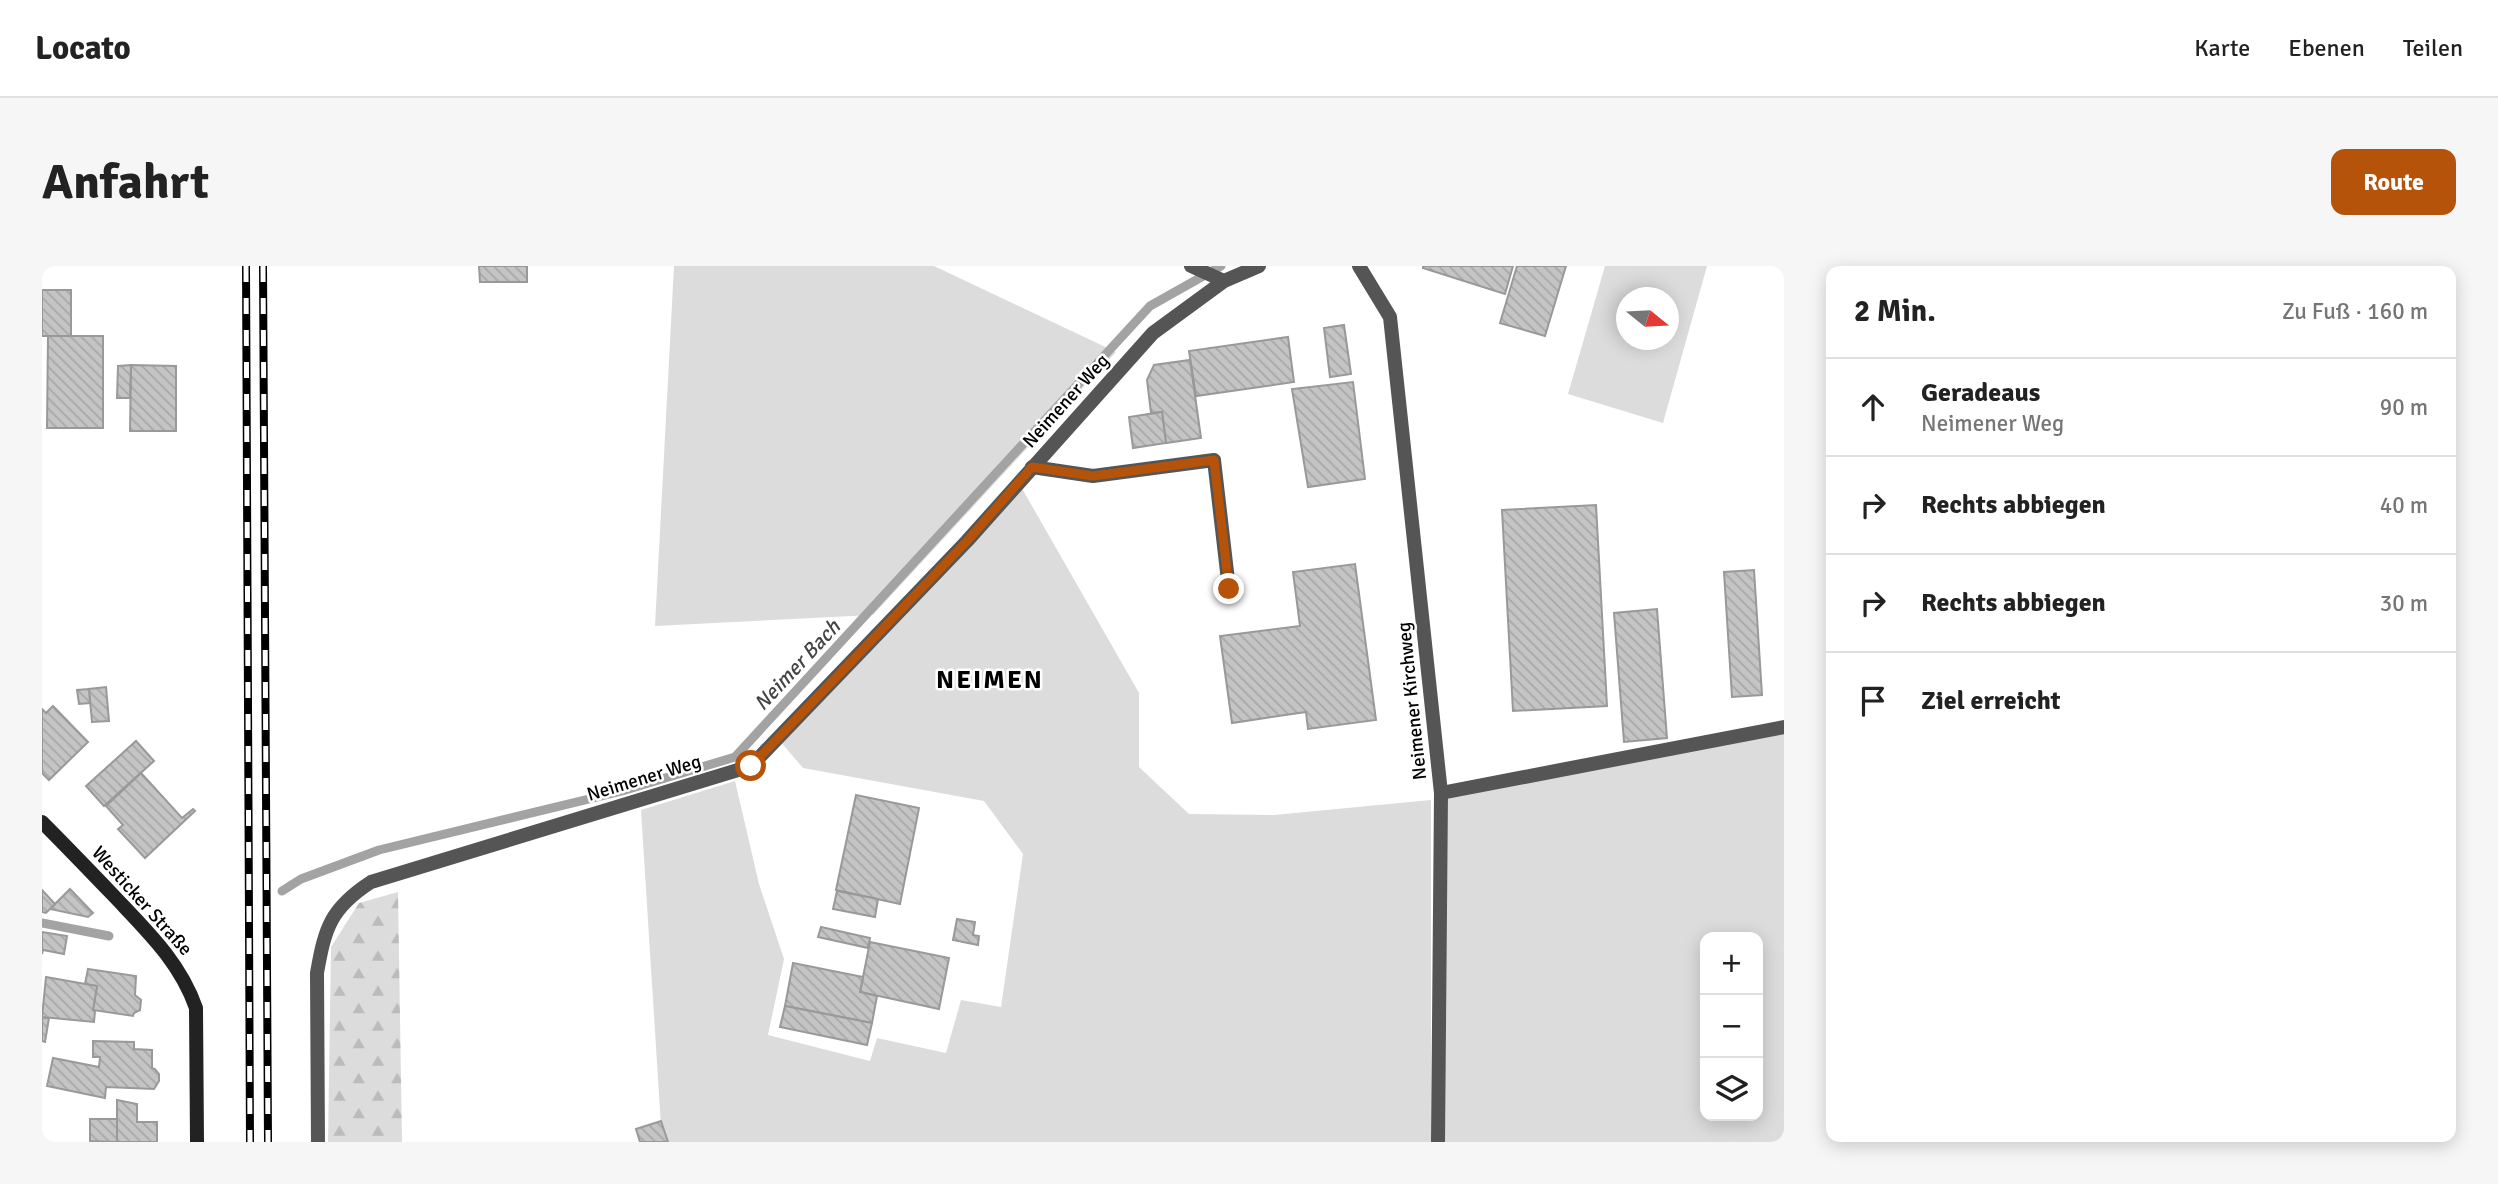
<!DOCTYPE html>
<html lang="de">
<meta charset="utf-8">
<style>
:root{--surface:#fff;--page:#f6f6f6;--text:#222;--muted:#767676;--line:#e0e0e0;--accent:#b45309}
body{margin:0;font-family:Signika,sans-serif;background:var(--page);color:var(--text)}
.controls{position:absolute;right:21px;bottom:21px;display:grid;overflow:hidden;border-radius:14px;box-shadow:0 4px 18px #0003}
.controls button{width:63px;height:63px;display:grid;place-items:center;padding:0;border:0;border-bottom:2px solid var(--line);background:var(--surface);color:var(--text);font:35px sans-serif}
.compass{position:absolute;left:1574px;top:21px;width:63px;height:63px;border-radius:50%;background:var(--surface);box-shadow:0 4px 18px #0003;rotate:108deg}
.stop{position:absolute;width:21px;height:21px;margin:-16px;border:5px solid #b45309;border-radius:50%;background:#fff}
.stop.end{background:#b45309;border-color:#fff;box-shadow:0 2px 7px #0008}
.list{margin:0;padding:0;list-style:none}
h2{display:flex;justify-content:space-between;align-items:center;height:91px;margin:0;padding:0 28px;font-size:30px}
h2 small{font-size:23px;font-weight:400;color:var(--muted)}
.list li{display:grid;grid-template-columns:46px 1fr auto;gap:21px;align-items:center;box-sizing:border-box;height:98px;padding:0 28px;border-top:2px solid var(--line)}
.list b{display:block;font-size:26px;white-space:nowrap}
.list p{margin:0;font-size:23px;white-space:nowrap;color:var(--muted)}
.list em{font-size:23px;font-style:normal;color:var(--muted)}
.icon{flex:none;width:38px;height:38px;fill:none;stroke:currentColor;stroke-width:2;stroke-linecap:round;stroke-linejoin:round}
.map{position:relative;flex:none;width:1742px;height:876px;overflow:hidden;border-radius:14px}
header{display:flex;align-items:center;gap:42px;box-sizing:border-box;height:98px;padding:0 35px;background:var(--surface);border-bottom:2px solid var(--line)}
header strong{font-size:33px}
nav{display:flex;gap:38px;margin-inline-start:auto;font-size:24px}
.intro{display:flex;align-items:center;justify-content:space-between;box-sizing:border-box;height:168px;padding:0 42px}
h1{margin:0;font-size:49px}
.button{padding:18px 32px;border-radius:14px;background:var(--accent);color:#fff;font-size:24px;font-weight:700}
main{display:flex;gap:42px;padding:0 42px}
aside{flex:1;background:var(--surface);border-radius:14px;box-shadow:0 4px 18px #0003}
.map>svg:first-child{display:block}
</style>
<header>
<strong>Locato</strong>
<nav><a>Karte</a><a>Ebenen</a><a>Teilen</a></nav>
</header>
<div class="intro"><h1>Anfahrt</h1><a class="button">Route</a></div>
<main>
<div class="map">
<svg width="1742" height="876" viewBox="0 0 1742 876">
<defs>
<pattern id="forest-firs" width="22" height="20" patternUnits="userSpaceOnUse" patternTransform="scale(1.75)"><rect width="22" height="20" fill="#dcdcdc"/><path d="M5 1l3.5 6h-7zM16 11l3.5 6h-7z" fill="#bbb"/></pattern>
<pattern id="building-back-hatch" width="6" height="6" patternUnits="userSpaceOnUse" patternTransform="scale(1.75)"><rect width="6" height="6" fill="#c4c4c4"/><path d="M-1 5l2 2M0 0l6 6M5-1l2 2" fill="none" stroke="#a7a7a7"/></pattern>
</defs>
<rect width="100%" height="100%" fill="#fff"/>
<!-- grass -->
<g fill="#dcdcdc" fill-rule="evenodd">
<polygon points="632,0 892,0 1074,86 831,349 613,360"/>
<path d="M 1563,0 L 1665,0 L 1621,157 L 1526,128 ZM 1584,32 L 1626,32 L 1626,74 L 1584,74 Z"/>
<polygon points="978,219 1097,427 1097,501 1147,548 1232,549 1389,534 1389,876 620,876 599,544 693,515 717,618 742,693 726,769 828,795 835,772 904,787 919,734 959,741 981,588 942,535 761,502 738,475"/>
<path d="M 1742,465 L 1742,876 L 1400,876 L 1403,530 ZM 1663,671 L 1716,671 L 1716,850 L 1663,850 Z"/>
</g>
<!-- forest -->
<polygon fill="url(#forest-firs)" points="356,626 360,876 286,876 289,681 317,637"/>
<g fill="none" stroke-linecap="round" stroke-linejoin="round">
<!-- stream -->
<g stroke="#a3a3a3" stroke-width="9">
<polyline points="240,625 259,613 337,584 580,525 693,491 1108,40 1179,0"/>
<polyline points="0,657 67,670"/>
</g>
</g>
<!-- building -->
<g fill="url(#building-back-hatch)" stroke="#999" stroke-width="2">
<polygon points="437,0 485,0 485,16 438,16"/>
<polygon points="1381,0 1471,0 1463,28 1381,2"/>
<polygon points="1475,0 1524,0 1503,70 1458,57"/>
<rect x="0" y="24" width="29" height="46"/>
<polygon points="1302,59 1309,108 1288,111 1282,62"/>
<polygon points="6,70 61,70 61,162 5,162"/>
<polygon points="1246,71 1252,116 1154,130 1147,85"/>
<polygon points="1148,94 1159,172 1124,177 1120,146 1109,147 1105,114 1112,99"/>
<polygon points="89,99 134,100 134,165 88,165"/>
<polygon points="89,99 88,132 75,132 76,100"/>
<polygon points="1311,116 1323,213 1266,221 1250,123"/>
<polygon points="1120,146 1124,177 1091,182 1087,151"/>
<polygon points="1554,239 1565,440 1471,445 1460,244"/>
<polygon points="1313,298 1334,454 1266,463 1264,446 1190,457 1178,370 1258,360 1251,306"/>
<polygon points="1712,304 1720,429 1690,431 1682,306"/>
<polygon points="1615,343 1625,472 1582,476 1572,347"/>
<polygon points="64,421 67,455 50,456 47,423"/>
<polygon points="47,423 48,437 37,438 35,424"/>
<polygon points="11,440 46,476 7,514 0,507 0,443 4,447"/>
<polygon points="94,475 112,495 62,540 44,520"/>
<polygon points="99,507 140,552 151,543 153,545 103,592 76,563 81,559 64,540"/>
<polygon points="814,529 877,542 858,638 794,624"/>
<polygon points="28,623 51,647 46,651 8,643"/>
<polygon points="0,624 13,638 4,647 0,646"/>
<polygon points="795,625 836,633 833,651 791,643"/>
<polygon points="915,653 933,656 931,669 937,670 936,679 911,674"/>
<polygon points="779,661 828,672 826,682 776,671"/>
<polygon points="0,666 25,670 22,688 1,684 0,688"/>
<polygon points="828,676 907,692 897,743 818,726"/>
<polygon points="751,697 821,711 818,726 835,730 830,757 743,740"/>
<polygon points="46,703 94,710 93,729 99,734 98,744 92,747 91,750 51,744 55,720 43,718"/>
<polygon points="4,711 55,720 51,744 53,745 52,756 0,751"/>
<polygon points="743,740 830,757 825,779 738,761"/>
<polygon points="0,752 7,752 3,776 0,775"/>
<polygon points="51,775 92,776 92,783 110,784 110,802 113,803 117,808 117,815 112,823 64,821 63,832 5,820 11,792 57,801 58,791 51,791"/>
<polygon points="75,834 95,838 95,856 115,856 115,876 75,876"/>
<polygon points="48,853 75,853 75,876 48,875"/>
<polygon points="619,855 626,876 598,876 594,863"/>
</g>
<g fill="none" stroke-linecap="round" stroke-linejoin="round">
<!-- lane -->
<g stroke="#555" stroke-width="14">
<polyline points="1149,0 1182,15"/>
<polyline points="990,201 1051,210 1172,194 1187,323"/>
<polyline points="1399,527 1742,461"/>
</g>
<!-- street -->
<g stroke="#555" stroke-width="14">
<polyline points="1317,0 1348,51 1399,527 1396,876"/>
<path d="M 276,876 L 275,707 C 283,661 289,642 329,616 L 709,500 L 925,275 L 1111,67 L 1182,15 L 1217,0"/>
</g>
<!-- secondary -->
<path stroke="#222" stroke-width="14" d="M 0,556 C 24,580 48,605 72,630 C 105,665 138,696 154,742 L 155,876"/>
<!-- rail casing -->
<g stroke="#000" stroke-width="8">
<g id="rail">
<polyline points="204,0 208,876"/>
<polyline points="221,0 226,876"/>
</g>
</g>
<!-- rail -->
<use href="#rail" stroke="#fff" stroke-width="5" stroke-dasharray="16" stroke-linecap="butt"/>
</g>
<g fill="none" stroke-linecap="round" stroke-linejoin="round">
<!-- route -->
<polyline stroke="#b45309" stroke-width="9" points="709,500 925,275 990,201 1051,210 1172,194 1187,323"/>
</g>
<g text-anchor="middle" dominant-baseline="central" stroke-width="5" stroke-linejoin="round" paint-order="stroke">
<!-- street labels -->
<g font-size="19" fill="#000" stroke="#fff">
<text transform="translate(1024 135) rotate(-48)">Neimener Weg</text>
<text transform="translate(1370 435) rotate(-96)">Neimener Kirchweg</text>
<text transform="translate(602 512) rotate(-17)">Neimener Weg</text>
<text transform="translate(100 635) rotate(48)">Westicker Straße</text>
</g>
<!-- water labels -->
<g font-size="21" font-style="italic" fill="#444" stroke="#fff">
<text transform="translate(755 399) rotate(-47)">Neimer Bach</text>
</g>
<!-- district labels -->
<g font-size="26" font-weight="bold" letter-spacing="2" fill="#000" stroke="#fff">
<text x="948" y="414">NEIMEN</text>
</g>
</g>
</svg>
<div class="controls">
<button>+</button>
<button>−</button>
<button><svg class="icon" aria-label="layers" viewBox="0 0 24 24"><path d="M12 4l9 5-9 5-9-5zM3 14l9 5 9-5"/></svg></button>
</div>
<svg class="compass" viewBox="-18 -18 36 36"><path d="M0-13l5 13h-10z" fill="#e53935"/><path d="M0 13l5-13h-10z" fill="#767676"/></svg>
<div class="stop" style="left:709px;top:500px"></div>
<div class="stop end" style="left:1187px;top:323px"></div>
</div>
<aside>
<h2>2 Min.<small>Zu Fuß · 160 m</small></h2>
<ul class="list">
<li><svg class="icon" aria-label="ahead" viewBox="0 0 24 24"><path d="M12 20V5M6 11l6-6 6 6"/></svg><div><b>Geradeaus</b><p>Neimener Weg</p></div><em>90 m</em></li>
<li><svg class="icon" aria-label="right" viewBox="0 0 24 24"><path d="M7 20v-9h11M14 6l5 5-5 5"/></svg><div><b>Rechts abbiegen</b></div><em>40 m</em></li>
<li><svg class="icon" aria-label="right" viewBox="0 0 24 24"><path d="M7 20v-9h11M14 6l5 5-5 5"/></svg><div><b>Rechts abbiegen</b></div><em>30 m</em></li>
<li><svg class="icon" aria-label="arrive" viewBox="0 0 24 24"><path d="M6 21V4h12l-3 4 3 4H6"/></svg><div><b>Ziel erreicht</b></div></li>
</ul>
</aside>
</main>
